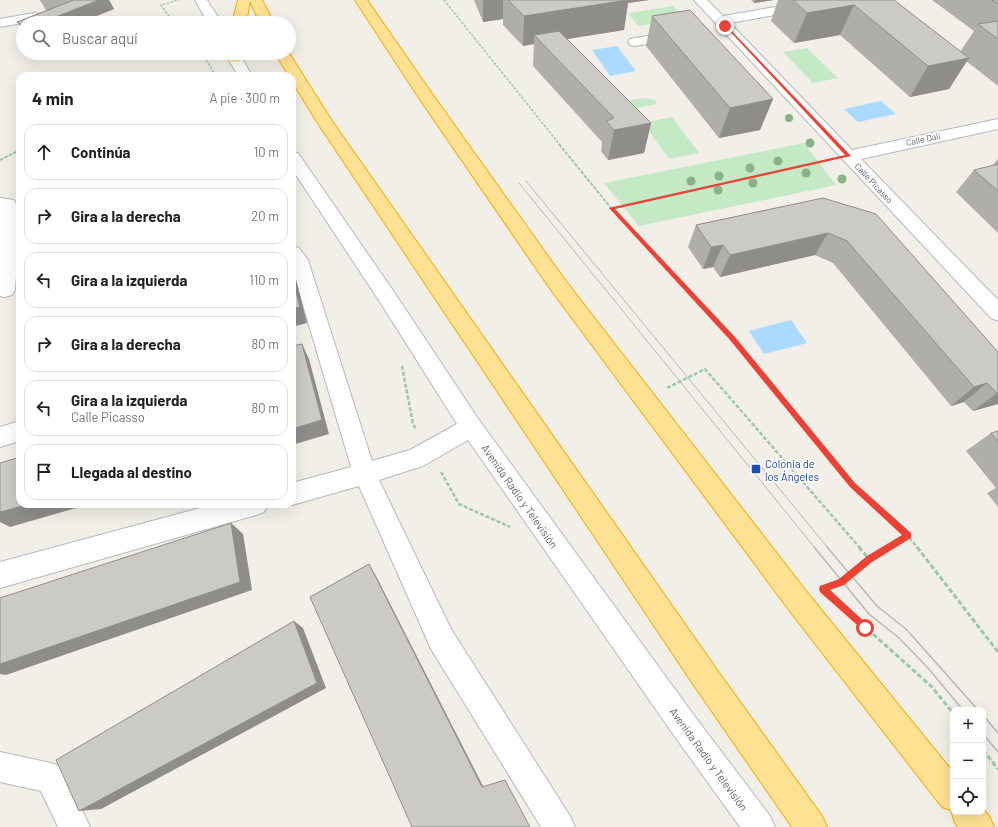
<!DOCTYPE html>
<html lang="es">
<meta charset="utf-8">
<style>
:root{--surface:#fff;--page:#f6f6f6;--text:#222;--muted:#767676;--line:#e0e0e0}
body{margin:0;font-family:Barlow,sans-serif;background:var(--page);color:var(--text)}
.controls{position:absolute;right:12px;bottom:12px;display:grid;overflow:hidden;border-radius:8px;box-shadow:0 4px 16px #0002}
.controls button{width:36px;height:36px;display:grid;place-items:center;padding:0;border:0;border-bottom:1px solid var(--line);background:var(--surface);color:var(--text);font:20px sans-serif}
.stop{position:absolute;width:12px;height:12px;margin:-9px;border:3px solid #ea4335;border-radius:50%;background:#fff}
.stop.end{background:#ea4335;border-color:#fff;box-shadow:0 1px 4px #0008}
.list{margin:0;padding:0;list-style:none}
h2{display:flex;justify-content:space-between;align-items:center;height:52px;margin:0;padding:0 16px;font-size:17px}
h2 small{font-size:13px;font-weight:400;color:var(--muted)}
.list li{display:grid;grid-template-columns:26px 1fr auto;gap:12px;align-items:center;box-sizing:border-box;height:56px;margin:0 8px 8px;padding:0 8px;border:1px solid var(--line);border-radius:12px}
.list b{display:block;font-size:15px;white-space:nowrap}
.list p{margin:0;font-size:13px;white-space:nowrap;color:var(--muted)}
.list em{font-size:13px;font-style:normal;color:var(--muted)}
.icon{flex:none;width:22px;height:22px;fill:none;stroke:currentColor;stroke-width:2;stroke-linecap:round;stroke-linejoin:round}
.map{position:relative;flex:none;width:998px;height:827px;overflow:hidden}
.search{position:absolute;background:var(--surface);box-shadow:0 4px 16px #0002;left:16px;top:16px;width:280px;height:44px;display:flex;align-items:center;gap:10px;box-sizing:border-box;padding:0 14px;border-radius:22px;color:var(--muted);font-size:15px}
.panel{position:absolute;background:var(--surface);box-shadow:0 4px 16px #0002;left:16px;top:72px;width:280px;height:436px;border-radius:12px}
.map>svg:first-child{display:block}
</style>
<div class="map">
<svg width="998" height="827" viewBox="0 0 998 827">
<rect width="100%" height="100%" fill="#f1efe8"/>
<!-- green -->
<g fill="#c5e8c5">
<polygon points="673,6 684,18 638,26 628,13"/>
<polygon points="807,48 838,78 813,83 783,52"/>
<polygon points="642,98 655,100 657,104 622,111 616,103"/>
<polygon points="672,117 699,153 669,159 643,123"/>
<polygon points="804,143 836,185 639,226 604,183"/>
</g>
<!-- water -->
<g fill="#aadaff">
<polygon points="617,46 636,71 610,76 592,50"/>
<polygon points="881,101 896,114 858,122 844,109"/>
<polygon points="791,320 807,343 764,354 749,331"/>
</g>
<g fill="none" stroke-linecap="round" stroke-linejoin="round">
<!-- minor casing -->
<g stroke="#b5b8bc" stroke-width="2">
<g id="minor">
<polygon points="195,0 207,0 222,23 208,23"/>
<polygon points="694,0 707,0 723,16 804,2 809,3 811,6 809,9 730,23 852,150 998,119 998,129 861,159 998,300 998,321 991,318"/>
<polygon points="34,13 39,14 41,17 39,20 0,27 0,19"/>
<polygon points="677,31 682,32 684,35 682,38 635,46 630,45 628,42 630,39 635,38"/>
<polygon points="225,53 239,53 252,76 238,76"/>
<polygon points="292,152 298,153 394,292 479,420 693,714 770,816 775,827 740,827 673,734 468,440 423,466 379,480 451,629 570,816 575,827 541,827 431,649 359,486 292,505 289,504 292,504 292,483 351,467 292,268 292,246 299,248 308,260 372,461 410,450 457,424 380,302 292,169"/>
<path d="M 0,198 L 14,200 C 24,215 16,270 15,290 L 12,295 L 5,297 L 0,296 Z"/>
<polygon points="20,421 20,441 0,447 0,427"/>
<polygon points="215,504 268,504 264,512 256,515 0,588 0,562"/>
<polygon points="0,752 51,763 62,767 90,827 58,827 41,791 0,782"/>
</g>
</g>
<!-- highway casing -->
<g stroke="#f9ab00" stroke-width="2">
<g id="highway">
<polygon points="238,0 262,0 274,23 260,23 250,1 246,23 232,23"/>
<polygon points="355,0 367,0 433,95 565,280 810,596 953,772 953,812 983,812 983,809 989,816 994,827 958,827 955,823 951,810 942,807 792,614 551,290 419,98"/>
<polygon points="229,53 243,53 240,61 235,62 230,61 228,58"/>
<polygon points="275,53 289,53 332,121 715,667 822,816 827,827 792,827 695,687 317,122 292,81 292,76 289,76"/>
</g>
</g>
<!-- path-far3 -->
<g stroke="#9cc7a9" stroke-width="1.5" stroke-dasharray="2.5 1.5" stroke-linecap="butt">
<polyline points="444,0 560,145"/>
<polyline points="174,23 161,5 179,0"/>
<polyline points="202,53 216,76"/>
</g>
<!-- path-far2 -->
<g stroke="#9cc7a9" stroke-width="2" stroke-dasharray="3.5 1.5" stroke-linecap="butt">
<polyline points="559,144 611,208 719,324"/>
<polyline points="0,160 20,150"/>
<polyline points="612,208 824,161"/>
</g>
<!-- path-far1 -->
<g stroke="#9cc7a9" stroke-width="2.5" stroke-dasharray="4 2" stroke-linecap="butt">
<polyline points="718,323 852,485 908,536 918,548"/>
<polyline points="402,366 413,424 416,429"/>
<polyline points="667,388 705,369 860,548"/>
<polyline points="441,472 459,504 510,527"/>
<polyline points="887,548 908,536"/>
</g>
<!-- path -->
<g stroke="#9cc7a9" stroke-width="3" stroke-dasharray="5 2.5" stroke-linecap="butt">
<polyline points="859,547 869,559"/>
<polyline points="917,547 998,652"/>
<polyline points="823,589 842,582 869,559 889,547"/>
<polyline points="834,599 932,687 953,713"/>
<polyline points="983,750 998,769"/>
</g>
<!-- minor -->
<use href="#minor" fill="#fff" fill-rule="evenodd"/>
<!-- highway -->
<use href="#highway" fill="#fde293" fill-rule="evenodd"/>
<!-- tram-far1 -->
<g stroke="#b6b7b8" stroke-width="1">
<polyline points="526,181 828,548"/>
<polyline points="519,183 815,548"/>
</g>
<!-- tram -->
<g stroke="#b6b7b8" stroke-width="1.5">
<polyline points="814,547 869,614 899,638 928,668 963,710"/>
<polyline points="827,547 877,606 907,630 978,710"/>
<polyline points="983,715 998,733"/>
<polyline points="983,734 998,752"/>
</g>
</g>
<!-- trees -->
<g fill="#89b387">
<circle cx="789" cy="118" r="4"/>
<circle cx="810" cy="143" r="4.5"/>
<circle cx="778" cy="161" r="4.5"/>
<circle cx="750" cy="168" r="4.5"/>
<circle cx="806" cy="173" r="4.5"/>
<circle cx="719" cy="176" r="4.5"/>
<circle cx="842" cy="179" r="4.5"/>
<circle cx="691" cy="181" r="4.5"/>
<circle cx="753" cy="183" r="4.5"/>
<circle cx="718" cy="190" r="4.5"/>
</g>
<!-- wall -->
<g fill="#afaea9">
<polygon points="40,0 109,0 114,9 79,23 23,23 23,31 17,22 48,10 46,10"/>
<polygon points="474,0 649,0 628,3 624,30 567,39 651,123 644,153 608,160 601,151 602,142 533,66 534,44 523,46 503,25 503,19 483,22"/>
<polygon points="751,0 774,0 754,3"/>
<polygon points="778,0 894,0 960,52 974,31 932,0 998,0 998,85 997,85 966,61 949,89 910,97 840,35 794,43 771,21"/>
<polygon points="652,16 773,99 760,130 719,138 646,46"/>
<polygon points="998,159 998,233 956,192 974,170 992,166"/>
<polygon points="823,198 998,352 998,404 973,411 964,402 951,406 833,263 815,255 720,277 713,267 703,269 688,247 696,225"/>
<polygon points="998,431 998,507 987,493 996,488 966,451 991,433"/>
</g>
<!-- shaded-wall -->
<g fill="#8f8d8a">
<polygon points="99,0 109,0 114,9 79,23 40,23"/>
<polygon points="483,0 503,0 503,19 483,22"/>
<polygon points="612,0 649,0 628,3 624,30 542,43 534,35 534,44 523,46 524,16"/>
<polygon points="755,0 774,0 754,3"/>
<polygon points="854,5 840,35 794,43 807,13"/>
<polygon points="969,58 949,89 910,97 928,66"/>
<polygon points="773,99 760,130 719,138 730,108"/>
<polygon points="651,123 644,153 608,160 614,130"/>
<polygon points="828,233 815,255 720,277 730,255"/>
<polygon points="723,245 713,267 703,269 711,247"/>
<polygon points="292,263 307,323 292,327"/>
<polygon points="302,344 309,359 329,434 292,445 292,429"/>
<polygon points="987,383 964,402 951,406 974,387"/>
<polygon points="997,393 998,393 998,404 973,411"/>
<polygon points="30,504 90,504 10,527 0,522 0,512"/>
<polygon points="231,523 243,534 252,590 6,675 0,674 0,664"/>
<polygon points="369,564 376,576 483,786 482,787"/>
<polygon points="294,621 303,628 326,688 101,809 79,811"/>
</g>
<!-- building -->
<g fill="#cccac5" stroke="#8f8d8a">
<polygon points="74,0 99,0 40,23 23,23 23,26 17,22"/>
<polygon points="508,0 628,0 524,16"/>
<polygon points="793,0 894,0 969,58 928,66 854,5 807,13"/>
<polygon points="992,0 998,0 998,4"/>
<polygon points="690,10 773,99 730,108 652,16"/>
<polygon points="998,21 998,39 978,24"/>
<polygon points="559,31 651,123 614,130 606,121 614,118 534,35"/>
<polygon points="998,164 998,191 974,170"/>
<polygon points="823,198 876,214 998,352 998,393 997,393 987,383 974,387 847,241 828,233 730,255 723,245 711,247 696,225"/>
<polygon points="292,275 300,307 292,309"/>
<polygon points="302,344 322,420 292,429 292,346"/>
<polygon points="998,431 998,442 991,433"/>
<polygon points="20,457 20,504 30,504 0,512 0,463"/>
<polygon points="231,523 240,582 0,664 0,598"/>
<polygon points="369,564 482,787 505,780 530,827 412,827 310,597"/>
<polygon points="294,621 317,683 79,811 56,760"/>
</g>
<!-- route -->
<polygon fill="#ea4335" points="724,25 726,25 851,156 615,209 735,337 855,483 911,533 911,538 872,562 844,585 830,590 868,625 869,628 865,632 820,592 819,589 820,586 839,579 867,556 902,535 850,487 730,340 609,208 845,155"/>
<!-- markers -->
<rect fill="#1a4fb4" stroke="#fff" stroke-width="1.5" x="751" y="464" width="10" height="10" rx="2"/>
<g text-anchor="middle" dominant-baseline="central" stroke-width="3.5" stroke-linejoin="round" paint-order="stroke">
<!-- far-street labels -->
<g font-size="9" fill="#5f6368" stroke="#fff">
<text transform="translate(923 139) rotate(-12)">Calle Dalí</text>
<text transform="translate(874 183) rotate(47)">Calle Picasso</text>
</g>
<!-- transit labels -->
<g font-size="11" fill="#164399" stroke="#fff" text-anchor="start">
<text x="765" y="463">Colonia de<tspan x="765" dy="13">los Ángeles</tspan></text>
</g>
<!-- street labels -->
<g font-size="11" fill="#5f6368" stroke="#fff">
<text transform="translate(520 496) rotate(55)">Avenida Radio y Televisión</text>
<text transform="translate(709 759) rotate(54)">Avenida Radio y Televisión</text>
</g>
</g>
</svg>
<div class="controls">
<button>+</button>
<button>−</button>
<button><svg class="icon" aria-label="locate" viewBox="0 0 24 24"><circle cx="12" cy="12" r="6"/><path d="M12 2v4M12 18v4M2 12h4M18 12h4"/></svg></button>
</div>
<div class="stop" style="left:865px;top:628px"></div>
<div class="stop end" style="left:725px;top:26px"></div>
<div class="search"><svg class="icon" aria-label="search" viewBox="0 0 24 24"><circle cx="10" cy="10" r="6"/><path d="M15 15l6 6"/></svg>Buscar aquí</div>
<section class="panel">
<h2>4 min<small>A pie · 300 m</small></h2>
<ul class="list">
<li><svg class="icon" aria-label="ahead" viewBox="0 0 24 24"><path d="M12 20V5M6 11l6-6 6 6"/></svg><div><b>Continúa</b></div><em>10 m</em></li>
<li><svg class="icon" aria-label="right" viewBox="0 0 24 24"><path d="M7 20v-9h11M14 6l5 5-5 5"/></svg><div><b>Gira a la derecha</b></div><em>20 m</em></li>
<li><svg class="icon" aria-label="left" viewBox="0 0 24 24"><path d="M17 20v-9H6M10 6l-5 5 5 5"/></svg><div><b>Gira a la izquierda</b></div><em>110 m</em></li>
<li><svg class="icon" aria-label="right" viewBox="0 0 24 24"><path d="M7 20v-9h11M14 6l5 5-5 5"/></svg><div><b>Gira a la derecha</b></div><em>80 m</em></li>
<li><svg class="icon" aria-label="left" viewBox="0 0 24 24"><path d="M17 20v-9H6M10 6l-5 5 5 5"/></svg><div><b>Gira a la izquierda</b><p>Calle Picasso</p></div><em>80 m</em></li>
<li><svg class="icon" aria-label="arrive" viewBox="0 0 24 24"><path d="M6 21V4h12l-3 4 3 4H6"/></svg><div><b>Llegada al destino</b></div></li>
</ul>
</section>
</div>
